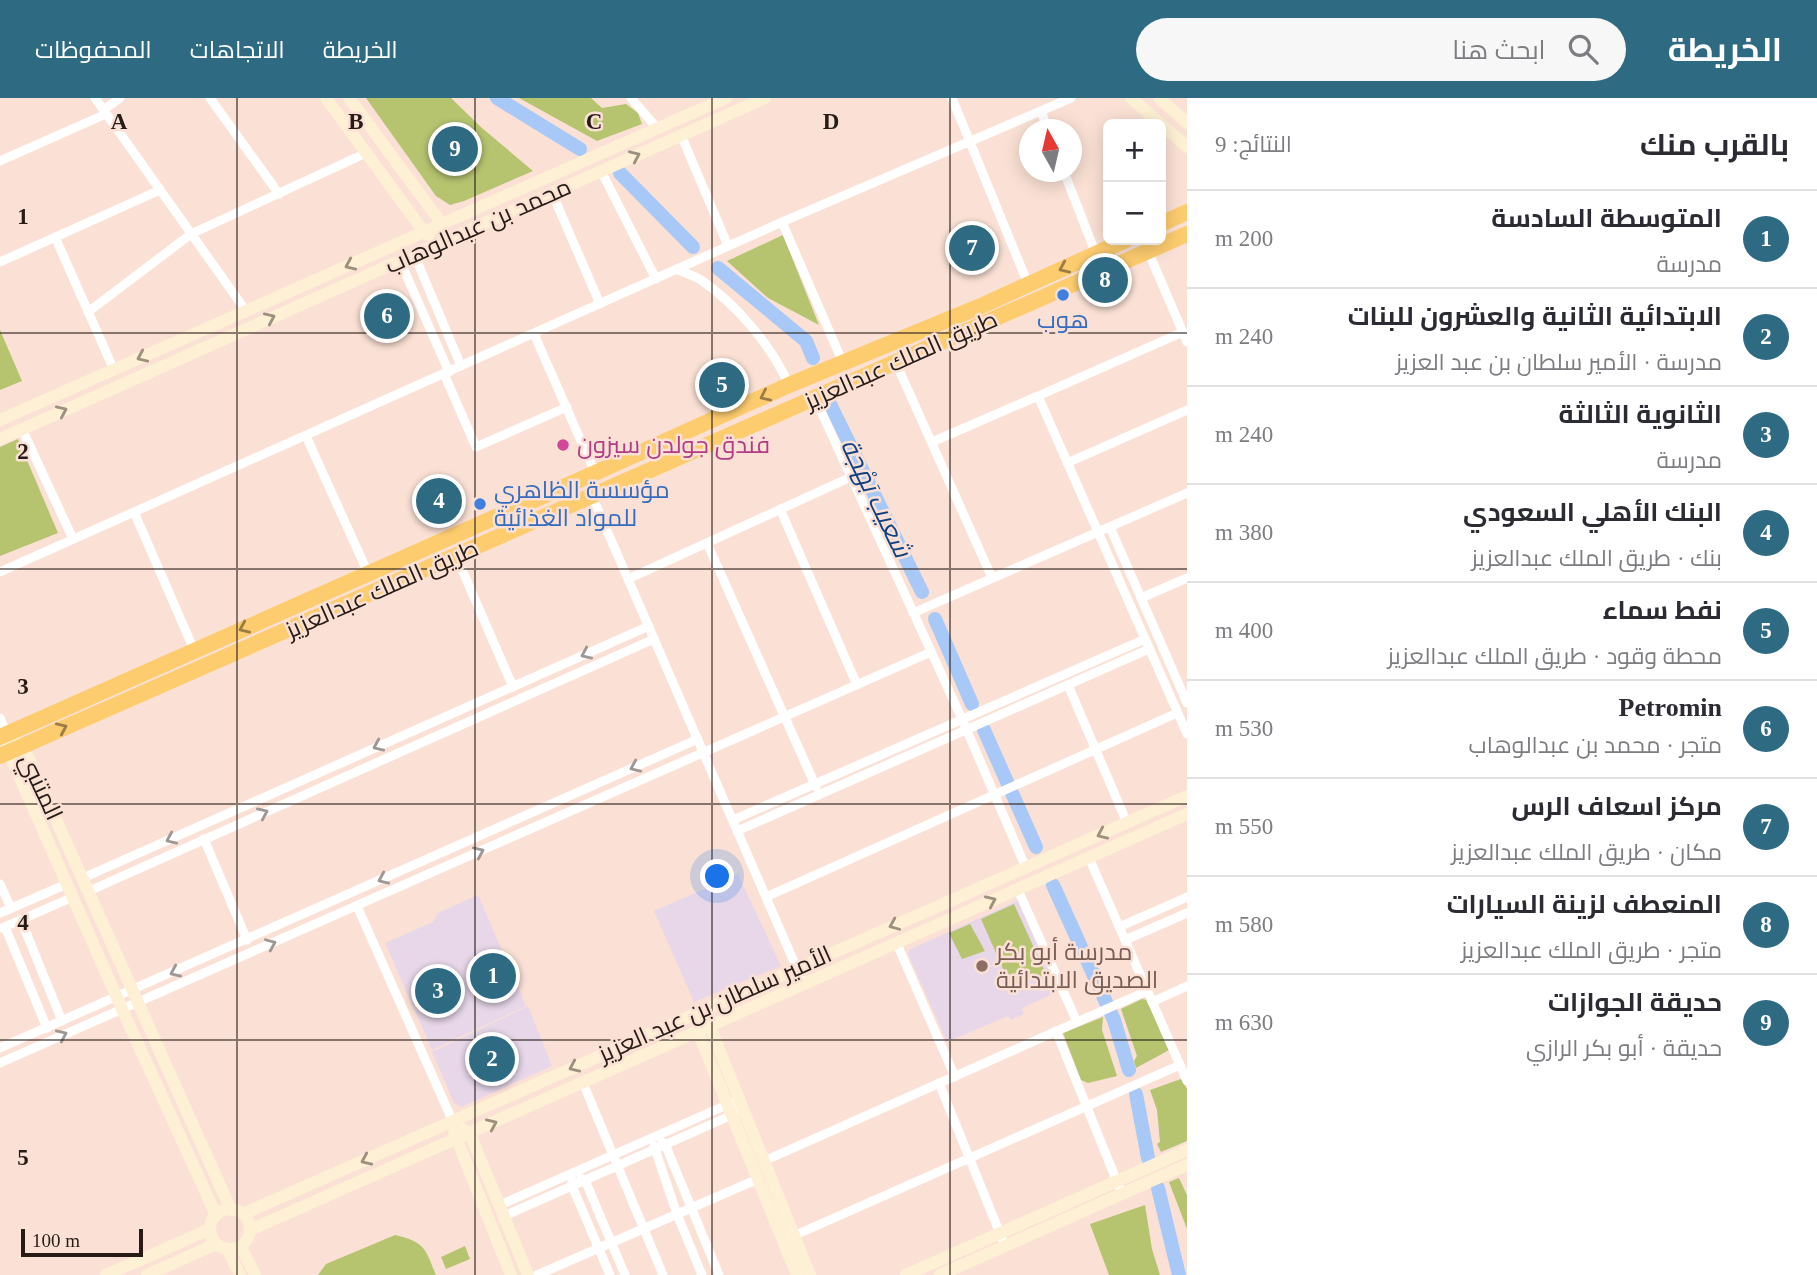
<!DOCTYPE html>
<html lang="ar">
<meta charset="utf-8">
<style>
:root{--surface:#fff;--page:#f7f7f7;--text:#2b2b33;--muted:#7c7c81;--line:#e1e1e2;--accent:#2e6a82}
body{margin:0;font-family:"Times New Roman",Cairo,serif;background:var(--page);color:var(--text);direction:rtl}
.controls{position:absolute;right:21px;top:21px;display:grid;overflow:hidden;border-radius:10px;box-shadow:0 4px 18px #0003}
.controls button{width:63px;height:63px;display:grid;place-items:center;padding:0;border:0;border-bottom:2px solid var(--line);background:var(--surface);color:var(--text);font:35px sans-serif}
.compass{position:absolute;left:1019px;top:21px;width:63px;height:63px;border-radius:50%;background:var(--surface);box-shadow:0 4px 18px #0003;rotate:352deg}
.scale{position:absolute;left:21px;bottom:18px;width:122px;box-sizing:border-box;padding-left:7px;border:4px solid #261b15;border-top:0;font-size:19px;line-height:24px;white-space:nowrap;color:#261b15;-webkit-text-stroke:5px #fbe1d5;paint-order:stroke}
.you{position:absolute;left:718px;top:779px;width:24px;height:24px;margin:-18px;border:5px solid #fff;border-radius:50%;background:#1a73e8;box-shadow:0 0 0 10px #1a73e833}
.badge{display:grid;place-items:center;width:46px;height:46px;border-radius:50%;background:var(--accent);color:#fff;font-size:23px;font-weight:700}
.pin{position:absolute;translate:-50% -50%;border:4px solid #fff;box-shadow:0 2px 7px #0006}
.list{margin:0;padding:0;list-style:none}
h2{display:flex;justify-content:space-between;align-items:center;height:91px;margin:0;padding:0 28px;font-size:30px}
h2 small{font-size:23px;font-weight:400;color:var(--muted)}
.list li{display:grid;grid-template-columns:46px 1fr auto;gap:21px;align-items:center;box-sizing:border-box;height:98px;padding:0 28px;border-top:2px solid var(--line)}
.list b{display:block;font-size:26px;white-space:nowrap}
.list p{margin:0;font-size:23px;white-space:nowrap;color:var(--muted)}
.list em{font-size:23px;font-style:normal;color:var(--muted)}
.icon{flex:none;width:38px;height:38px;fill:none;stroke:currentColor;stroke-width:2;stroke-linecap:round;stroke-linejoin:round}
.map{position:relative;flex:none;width:1187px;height:1177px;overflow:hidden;direction:ltr}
header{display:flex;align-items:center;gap:42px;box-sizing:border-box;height:98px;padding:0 35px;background:var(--accent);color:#fff}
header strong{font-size:33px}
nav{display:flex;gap:38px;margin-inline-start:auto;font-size:24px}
.search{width:490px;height:63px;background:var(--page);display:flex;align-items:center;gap:18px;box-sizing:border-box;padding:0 24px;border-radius:38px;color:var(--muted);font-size:26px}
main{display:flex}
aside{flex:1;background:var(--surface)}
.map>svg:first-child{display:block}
</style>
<header>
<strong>الخريطة</strong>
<div class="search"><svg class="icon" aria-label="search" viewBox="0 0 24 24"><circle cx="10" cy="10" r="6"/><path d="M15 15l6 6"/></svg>ابحث هنا</div>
<nav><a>الخريطة</a><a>الاتجاهات</a><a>المحفوظات</a></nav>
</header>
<main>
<aside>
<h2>بالقرب منك<small>النتائج: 9</small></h2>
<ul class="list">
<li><span class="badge">1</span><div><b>المتوسطة السادسة</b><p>مدرسة</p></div><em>200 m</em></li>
<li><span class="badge">2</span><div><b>الابتدائية الثانية والعشرون للبنات</b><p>مدرسة · الأمير سلطان بن عبد العزيز</p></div><em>240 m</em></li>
<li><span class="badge">3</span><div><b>الثانوية الثالثة</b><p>مدرسة</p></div><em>240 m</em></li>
<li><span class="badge">4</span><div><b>البنك الأهلي السعودي</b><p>بنك · طريق الملك عبدالعزيز</p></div><em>380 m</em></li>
<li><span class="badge">5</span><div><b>نفط سماء</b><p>محطة وقود · طريق الملك عبدالعزيز</p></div><em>400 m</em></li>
<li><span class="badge">6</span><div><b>Petromin</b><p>متجر · محمد بن عبدالوهاب</p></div><em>530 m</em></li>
<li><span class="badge">7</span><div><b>مركز اسعاف الرس</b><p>مكان · طريق الملك عبدالعزيز</p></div><em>550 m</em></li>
<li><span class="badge">8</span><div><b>المنعطف لزينة السيارات</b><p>متجر · طريق الملك عبدالعزيز</p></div><em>580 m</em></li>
<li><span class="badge">9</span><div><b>حديقة الجوازات</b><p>حديقة · أبو بكر الرازي</p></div><em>630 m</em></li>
</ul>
</aside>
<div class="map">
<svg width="1187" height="1177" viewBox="0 0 1187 1177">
<rect width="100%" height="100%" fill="#fbe1d5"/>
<!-- education -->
<g fill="#e7d7e9">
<polygon points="738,776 781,868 694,904 654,813"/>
<polygon points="478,797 526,908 432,952 385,845 433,824 438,815"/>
<polygon points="1019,802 1060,893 1022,910 1024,916 1011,922 1008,918 947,944 908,856 909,852"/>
<polygon points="528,908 552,968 461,1009 454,1005 432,954"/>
</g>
<!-- park -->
<g fill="#b6c470">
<polygon points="366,0 451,0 482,30 533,73 464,103 450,107 436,98"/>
<polygon points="519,0 591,0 602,10 626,6 638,15 642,26 597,43"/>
<polygon points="783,137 819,227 768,200 727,163"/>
<polygon points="0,232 22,283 0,292"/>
<polygon points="18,341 58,435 0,458 0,349"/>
<polygon points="1014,806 1046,876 1011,889 981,821"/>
<polygon points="970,826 985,853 962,861 949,835"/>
<polygon points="1142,901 1148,902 1171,951 1136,970 1134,963 1137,958 1121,911"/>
<polygon points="1103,919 1102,932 1117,978 1088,985 1081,982 1063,935"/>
<polygon points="1181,981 1187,991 1187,1043 1161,1054 1157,1046 1160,1044 1157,1012 1150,992"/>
<polygon points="1179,1080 1187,1097 1187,1131 1169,1084"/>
<polygon points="1145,1107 1152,1151 1160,1177 1109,1177 1090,1126"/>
<path d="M 395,1137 C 425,1144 425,1150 436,1177 L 318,1177 L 326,1166 Z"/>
<polygon points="465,1148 470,1161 446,1171 441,1159"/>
</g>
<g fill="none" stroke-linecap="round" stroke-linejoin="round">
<!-- river -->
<g stroke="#a8c8f7" stroke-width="14">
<polyline points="497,0 580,51"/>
<polyline points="620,75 693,149"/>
<polyline points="718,170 806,243 813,260"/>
<polyline points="830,306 922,494"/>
<polyline points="935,521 972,606"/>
<polyline points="984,632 1036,749"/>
<polyline points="1053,787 1114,922 1129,972"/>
<polyline points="1136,996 1148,1060"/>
<polyline points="1158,1090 1179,1177"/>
</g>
<!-- street -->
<g stroke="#fff" stroke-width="9">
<polyline points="95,0 246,213"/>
<polyline points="210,0 279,96"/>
<polyline points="631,0 657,30"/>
<polyline points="952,0 1028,186"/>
<polyline points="103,12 120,0"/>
<polyline points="1041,13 1048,32"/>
<polyline points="681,37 728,148"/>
<polyline points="0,63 106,16"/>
<polyline points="601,73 656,181"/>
<polyline points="1064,74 1096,156"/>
<polyline points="552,95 600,206"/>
<polyline points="782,124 843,265"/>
<polyline points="55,139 114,272"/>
<polyline points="1148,153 1187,244"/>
<polyline points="414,156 461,268"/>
<polyline points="400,163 449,274"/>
<polyline points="0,164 160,92"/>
<path d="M 676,171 C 684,175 694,177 701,182 C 737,207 771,247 789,287"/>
<polyline points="88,214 191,136 366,55"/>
<polyline points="1183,234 1038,298 1187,636"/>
<polyline points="534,236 595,375"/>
<polyline points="896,265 992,480"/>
<polyline points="444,276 476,349 567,309"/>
<polyline points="815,300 962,621 1026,770"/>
<polyline points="22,331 73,441"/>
<polyline points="306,338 368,475"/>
<polyline points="932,344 1038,298"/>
<polyline points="1067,365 1187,312"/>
<polyline points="592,398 804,887"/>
<polyline points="780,411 857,587"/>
<polyline points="134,414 194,552"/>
<polyline points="1110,429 1187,605"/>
<polyline points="707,445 816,689"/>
<polyline points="456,458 513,589"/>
<polyline points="0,474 782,124 1071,0"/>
<polyline points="628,481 851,379"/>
<polyline points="1141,500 1187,480"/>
<polyline points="913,515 1187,395"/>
<polyline points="1068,587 1127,725"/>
<polyline points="0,620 7,636"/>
<polyline points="733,722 1145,541"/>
<polyline points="737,733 1149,551"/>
<polyline points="204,741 247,842"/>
<polyline points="1089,760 1187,983"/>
<polyline points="83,780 649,528"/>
<polyline points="0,786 11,810"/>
<polyline points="1018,792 1077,924"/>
<polyline points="89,793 654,541"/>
<polyline points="766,799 1177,615"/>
<polyline points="357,808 453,1024"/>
<polyline points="0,815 67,786"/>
<polyline points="21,822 62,923"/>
<polyline points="5,829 47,930"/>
<polyline points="1119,829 1187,799"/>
<polyline points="2,830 73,799"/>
<polyline points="1125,842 1187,815"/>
<polyline points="897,846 955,979"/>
<polyline points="1152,904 1187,888"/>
<polyline points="1056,933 1122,1096"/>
<polyline points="0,950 698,641"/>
<polyline points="0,965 931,554"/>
<polyline points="583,985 663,1177"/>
<polyline points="939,985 1005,1148"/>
<polyline points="662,1044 665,1046 719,1177"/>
<polyline points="654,1048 677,1116 702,1177"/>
<polyline points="764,1063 1147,893"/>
<polyline points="581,1080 585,1082 625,1177"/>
<polyline points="572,1082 572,1088 610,1177"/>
<polyline points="500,1107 731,1005"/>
<polyline points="504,1118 732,1017 735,1012"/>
<polyline points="791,1139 1180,967"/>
<polyline points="537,1177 758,1081"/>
</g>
<!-- secondary -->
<g stroke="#fef0d4" stroke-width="12">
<polyline points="326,0 424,134 429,137"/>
<polyline points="349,0 442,126 442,133"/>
<polyline points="1131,0 1187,49"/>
<polyline points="1159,0 1187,25"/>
<polyline points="0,322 726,0"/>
<polyline points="0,341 765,0"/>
<polyline points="7,636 23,648 231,1112"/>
<polyline points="8,647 9,655 122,911 216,1117"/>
<polyline points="697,913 710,929 810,1177"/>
<polyline points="698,928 698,934 797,1177"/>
<polyline points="463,1031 470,1036 528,1177"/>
<polyline points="454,1034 511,1177"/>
<circle cx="230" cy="1131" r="20"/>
<polyline points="243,1116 1187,698"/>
<polyline points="250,1132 1187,716"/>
<polyline points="241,1149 255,1177"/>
<polyline points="228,1152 240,1177"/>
<polyline points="106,1177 210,1131"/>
<polyline points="147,1177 216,1146"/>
<polyline points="906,1177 1187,1052"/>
<polyline points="940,1177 1187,1067"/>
</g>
<!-- highway -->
<g stroke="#fdcc6f" stroke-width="16">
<polyline points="1161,126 1187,114"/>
<polyline points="0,639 595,375 789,287 981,208 1126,142"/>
<polyline points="0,658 1187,136"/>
</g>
</g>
<!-- one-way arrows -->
<defs><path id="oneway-chevron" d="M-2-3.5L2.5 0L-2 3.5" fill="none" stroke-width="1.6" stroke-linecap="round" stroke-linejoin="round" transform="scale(1.75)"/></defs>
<g stroke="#9d907e">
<use href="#oneway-chevron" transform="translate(635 58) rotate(-24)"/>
<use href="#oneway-chevron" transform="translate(350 167) rotate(156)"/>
<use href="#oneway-chevron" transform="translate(270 220) rotate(-24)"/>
<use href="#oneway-chevron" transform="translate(142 259) rotate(156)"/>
<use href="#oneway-chevron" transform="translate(62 313) rotate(-24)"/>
<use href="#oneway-chevron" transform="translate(1102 736) rotate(156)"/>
<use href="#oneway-chevron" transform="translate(991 803) rotate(-24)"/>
<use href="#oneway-chevron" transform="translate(894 827) rotate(157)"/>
<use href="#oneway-chevron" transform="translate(574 969) rotate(156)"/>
<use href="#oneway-chevron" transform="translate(492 1026) rotate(-24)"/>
<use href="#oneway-chevron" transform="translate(366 1062) rotate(156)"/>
</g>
<g stroke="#9c7c46">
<use href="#oneway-chevron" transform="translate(1064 170) rotate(156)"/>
<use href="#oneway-chevron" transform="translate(765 298) rotate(155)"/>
<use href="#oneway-chevron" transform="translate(244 530) rotate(156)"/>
<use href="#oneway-chevron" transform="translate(62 630) rotate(-24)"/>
</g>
<g stroke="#9d9896">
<use href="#oneway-chevron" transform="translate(586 556) rotate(156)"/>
<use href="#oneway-chevron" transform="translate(378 648) rotate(156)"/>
<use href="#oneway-chevron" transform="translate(635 669) rotate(156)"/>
<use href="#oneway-chevron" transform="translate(263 715) rotate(-24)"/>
<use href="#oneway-chevron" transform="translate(171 741) rotate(156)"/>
<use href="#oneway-chevron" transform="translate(479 754) rotate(-24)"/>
<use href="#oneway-chevron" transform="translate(383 781) rotate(156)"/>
<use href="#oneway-chevron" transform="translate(271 846) rotate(-23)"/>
<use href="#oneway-chevron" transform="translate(175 874) rotate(156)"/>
<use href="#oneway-chevron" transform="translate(62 937) rotate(-24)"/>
</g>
<!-- grid -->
<path fill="none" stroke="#261b15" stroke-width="2" stroke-opacity="0.55" d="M 237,0 L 237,1177M 475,0 L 475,1177M 712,0 L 712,1177M 950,0 L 950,1177M 0,235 L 1187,235M 0,471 L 1187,471M 0,706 L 1187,706M 0,942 L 1187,942"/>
<!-- markers -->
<g fill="#3f7fe0" stroke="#fbe1d5" stroke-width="2.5">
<circle cx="1063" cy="197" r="7"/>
<circle cx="480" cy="406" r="7"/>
</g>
<circle fill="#d1479c" stroke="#fbe1d5" stroke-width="2.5" cx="563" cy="347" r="7"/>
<circle fill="#8d6e63" stroke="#fbe1d5" stroke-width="2.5" cx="982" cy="868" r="7"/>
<g text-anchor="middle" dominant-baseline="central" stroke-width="5" stroke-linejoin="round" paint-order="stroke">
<!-- street labels -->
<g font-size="24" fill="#261b15" stroke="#fbe1d5">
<text transform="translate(478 128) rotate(-24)">محمد بن عبدالوهاب</text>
<text transform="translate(901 262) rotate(-24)">طريق الملك عبدالعزيز</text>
<text transform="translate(382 491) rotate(-24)">طريق الملك عبدالعزيز</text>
<text transform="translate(41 689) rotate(65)">المتنبي</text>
<text transform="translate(715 906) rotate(-24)">الأمير سلطان بن عبد العزيز</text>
</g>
<!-- shop labels -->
<g font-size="24" fill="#366cbe" stroke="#fbe1d5">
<text x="1063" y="222">هوب</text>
<text x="494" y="392" text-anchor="start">مؤسسة الظاهري<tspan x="494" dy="28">للمواد الغذائية</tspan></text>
</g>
<!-- hotel labels -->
<g font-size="24" fill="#b23c85" stroke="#fbe1d5" text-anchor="start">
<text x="577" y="347">فندق جولدن سيزون</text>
</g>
<!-- education labels -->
<g font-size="24" fill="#785e54" stroke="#fbe1d5" text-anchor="start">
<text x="996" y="854">مدرسة أبو بكر<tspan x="996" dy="28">الصديق الابتدائية</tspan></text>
</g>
<!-- water labels -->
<g font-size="26" font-style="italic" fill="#0f4083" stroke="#fbe1d5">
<text transform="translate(876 400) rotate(64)">شعيب بَهْجة</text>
</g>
</g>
<g font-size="23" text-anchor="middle" font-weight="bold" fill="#261b15" stroke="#fbe1d5" stroke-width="5" stroke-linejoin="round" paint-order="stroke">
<text x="119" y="31">A</text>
<text x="356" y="31">B</text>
<text x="594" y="31">C</text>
<text x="831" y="31">D</text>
<text x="23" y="126">1</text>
<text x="23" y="361">2</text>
<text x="23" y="596">3</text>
<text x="23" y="832">4</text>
<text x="23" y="1067">5</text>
</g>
</svg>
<div class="controls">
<button>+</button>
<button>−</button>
</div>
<svg class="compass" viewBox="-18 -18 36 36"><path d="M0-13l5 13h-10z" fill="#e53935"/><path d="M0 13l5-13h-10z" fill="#7c7c81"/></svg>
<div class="scale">100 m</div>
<div class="you"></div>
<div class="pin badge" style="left:493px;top:878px">1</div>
<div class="pin badge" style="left:492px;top:961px">2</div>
<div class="pin badge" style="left:438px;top:893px">3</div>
<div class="pin badge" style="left:439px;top:403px">4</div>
<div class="pin badge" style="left:722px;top:287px">5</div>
<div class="pin badge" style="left:387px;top:218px">6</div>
<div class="pin badge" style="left:972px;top:150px">7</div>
<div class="pin badge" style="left:1105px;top:182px">8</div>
<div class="pin badge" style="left:455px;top:51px">9</div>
</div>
</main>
